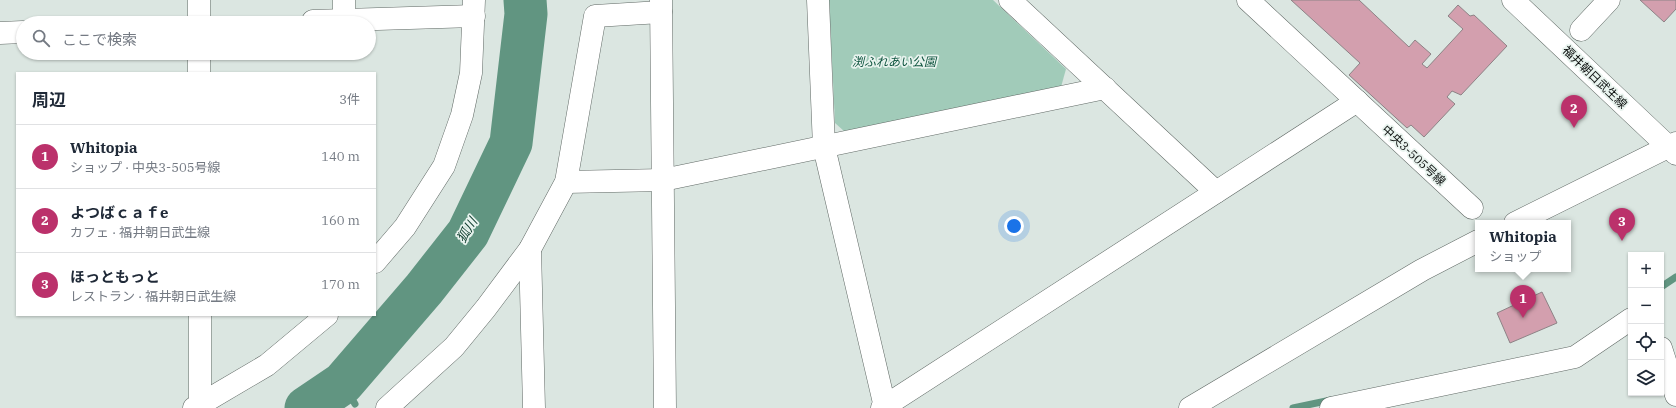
<!DOCTYPE html>
<html lang="ja">
<meta charset="utf-8">
<style>
:root{--surface:#fff;--page:#f2f2f3;--text:#1f2937;--muted:#747a83;--line:#e0e1e3;--accent:#bb316b}
body{margin:0;font-family:"IBM Plex Serif","Noto Sans JP",serif;background:var(--page);color:var(--text)}
.controls{position:absolute;right:12px;bottom:12px;display:grid;overflow:hidden;border-radius:0px;box-shadow:0 1px 3px #0004}
.controls button{width:36px;height:36px;display:grid;place-items:center;padding:0;border:0;border-bottom:1px solid var(--line);background:var(--surface);color:var(--text);font:20px sans-serif}
.you{position:absolute;left:1014px;top:226px;width:14px;height:14px;margin:-10px;border:3px solid #fff;border-radius:50%;background:#1a73e8;box-shadow:0 0 0 6px #1a73e833}
.badge{display:grid;place-items:center;width:26px;height:26px;border-radius:50%;background:var(--accent);color:#fff;font-size:13px;font-weight:700}
.pin{position:absolute;translate:-50% -33px;filter:drop-shadow(0 1px 2px #0008)}
.pin::after{content:'';position:absolute;top:21px;width:14px;height:12px;background:inherit;clip-path:polygon(0 0,100% 0,50% 100%)}
.popup{position:absolute;left:1475px;top:220px;width:96px;height:52px;box-sizing:border-box;display:grid;place-content:center;border-radius:0px;background:var(--surface);filter:drop-shadow(0 1px 3px #0005);font-size:13px;white-space:nowrap;color:var(--muted)}
.popup b{font-size:15px;color:var(--text)}
.popup::after{content:'';position:absolute;left:50%;top:100%;margin-left:-8px;border:8px solid transparent;border-top-color:var(--surface)}
.list{margin:0;padding:0;list-style:none}
h2{display:flex;justify-content:space-between;align-items:center;height:52px;margin:0;padding:0 16px;font-size:17px}
h2 small{font-size:13px;font-weight:400;color:var(--muted)}
.list li{display:grid;grid-template-columns:26px 1fr auto;gap:12px;align-items:center;box-sizing:border-box;height:64px;padding:0 16px;border-top:1px solid var(--line)}
.list b{display:block;font-size:15px;white-space:nowrap}
.list p{margin:0;font-size:13px;white-space:nowrap;color:var(--muted)}
.list em{font-size:13px;font-style:normal;color:var(--muted)}
.icon{flex:none;width:22px;height:22px;fill:none;stroke:currentColor;stroke-width:2;stroke-linecap:round;stroke-linejoin:round}
.map{position:relative;flex:none;width:1676px;height:408px;overflow:hidden}
.search{position:absolute;background:var(--surface);box-shadow:0 1px 3px #0004;left:16px;top:16px;width:360px;height:44px;display:flex;align-items:center;gap:10px;box-sizing:border-box;padding:0 14px;border-radius:22px;color:var(--muted);font-size:15px}
.panel{position:absolute;background:var(--surface);box-shadow:0 1px 3px #0004;left:16px;top:72px;width:360px;height:244px;border-radius:0px}
.map>svg:first-child{display:block}
</style>
<div class="map">
<svg width="1676" height="408" viewBox="0 0 1676 408">
<rect width="100%" height="100%" fill="#dbe6e1"/>
<!-- green -->
<polygon fill="#a1cbb9" points="829,0 993,0 1066,69 1061,87 845,132 835,123"/>
<g fill="none" stroke-linecap="round" stroke-linejoin="round">
<!-- stream -->
<g stroke="#619581" stroke-width="7">
<polyline points="1661,287 1676,277"/>
<polyline points="343,383 355,404"/>
<polyline points="1293,408 1331,400"/>
</g>
<!-- river -->
<polyline stroke="#619581" stroke-width="43" points="306,408 343,383 424,289 468,233 511,143 526,14 525,0"/>
</g>
<!-- building -->
<g fill="#d39fae" stroke="#8d8386">
<polygon points="1291,0 1359,0 1409,47 1415,40 1431,54 1422,64 1427,68 1463,29 1448,16 1458,5 1470,16 1474,15 1507,46 1461,95 1452,91 1447,97 1455,104 1424,137 1411,125 1407,128 1349,75 1360,63"/>
<polygon points="1640,0 1676,0 1676,9 1664,22"/>
<polygon points="1542,292 1557,323 1510,343 1497,313"/>
</g>
<g fill="none" stroke-linecap="round" stroke-linejoin="round">
<!-- minor casing -->
<g stroke="#606965" stroke-width="23">
<g id="minor">
<polyline points="199,0 199,23"/>
<polyline points="661,0 665,408"/>
<polyline points="818,0 824,147 885,407"/>
<polyline points="1010,0 1216,192"/>
<polyline points="1248,0 1472,208"/>
<polyline points="344,20 344,0"/>
<polyline points="313,21 474,16"/>
<polyline points="1581,30 1609,0"/>
<polyline points="0,33 23,32"/>
<polyline points="199,53 199,73"/>
<polyline points="566,182 663,180 1105,88"/>
<polyline points="1515,223 1676,143"/>
<polyline points="530,249 534,408"/>
<polyline points="375,262 405,227 444,166 462,115 471,73 474,0"/>
<polyline points="200,315 200,408"/>
<polyline points="1661,348 1676,395"/>
<polyline points="194,408 267,365 327,315"/>
<polyline points="387,408 454,347 486,308 530,249 566,182 595,16 661,12"/>
<polyline points="882,408 1357,101"/>
<polyline points="1190,408 1422,270 1478,241"/>
<polyline points="1331,408 1575,357 1631,319"/>
</g>
</g>
<!-- major casing -->
<g stroke="#606965" stroke-width="23">
<polyline id="major" points="1513,0 1676,154"/>
</g>
<!-- minor -->
<use href="#minor" stroke="#fff" stroke-width="22"/>
<!-- major -->
<use href="#major" stroke="#fff" stroke-width="22"/>
</g>
<g text-anchor="middle" dominant-baseline="central" stroke-width="3.5" stroke-linejoin="round" paint-order="stroke">
<!-- park labels -->
<g font-size="12" font-style="italic" fill="#0d533e" stroke="#e8f3ee">
<text x="894" y="61">渕ふれあい公園</text>
</g>
<!-- street labels -->
<g font-size="12" fill="#0f1211" stroke="#e8f3ee">
<text transform="translate(1595 77) rotate(44)">福井朝日武生線</text>
<text transform="translate(1414 155) rotate(43)">中央3-505号線</text>
</g>
<!-- water labels -->
<g font-size="13" font-style="italic" fill="#0b3a2b" stroke="#e8f3ee">
<text transform="translate(467 230) rotate(-58)">狐川</text>
</g>
</g>
</svg>
<div class="controls">
<button>+</button>
<button>−</button>
<button><svg class="icon" aria-label="locate" viewBox="0 0 24 24"><circle cx="12" cy="12" r="6"/><path d="M12 2v4M12 18v4M2 12h4M18 12h4"/></svg></button>
<button><svg class="icon" aria-label="layers" viewBox="0 0 24 24"><path d="M12 4l9 5-9 5-9-5zM3 14l9 5 9-5"/></svg></button>
</div>
<div class="you"></div>
<div class="pin badge" style="left:1523px;top:318px">1</div>
<div class="popup"><b>Whitopia</b>ショップ</div>
<div class="pin badge" style="left:1574px;top:128px">2</div>
<div class="pin badge" style="left:1622px;top:241px">3</div>
<div class="search"><svg class="icon" aria-label="search" viewBox="0 0 24 24"><circle cx="10" cy="10" r="6"/><path d="M15 15l6 6"/></svg>ここで検索</div>
<section class="panel">
<h2>周辺<small>3件</small></h2>
<ul class="list">
<li><span class="badge">1</span><div><b>Whitopia</b><p>ショップ · 中央3-505号線</p></div><em>140 m</em></li>
<li><span class="badge">2</span><div><b>よつばｃａｆe</b><p>カフェ · 福井朝日武生線</p></div><em>160 m</em></li>
<li><span class="badge">3</span><div><b>ほっともっと</b><p>レストラン · 福井朝日武生線</p></div><em>170 m</em></li>
</ul>
</section>
</div>
